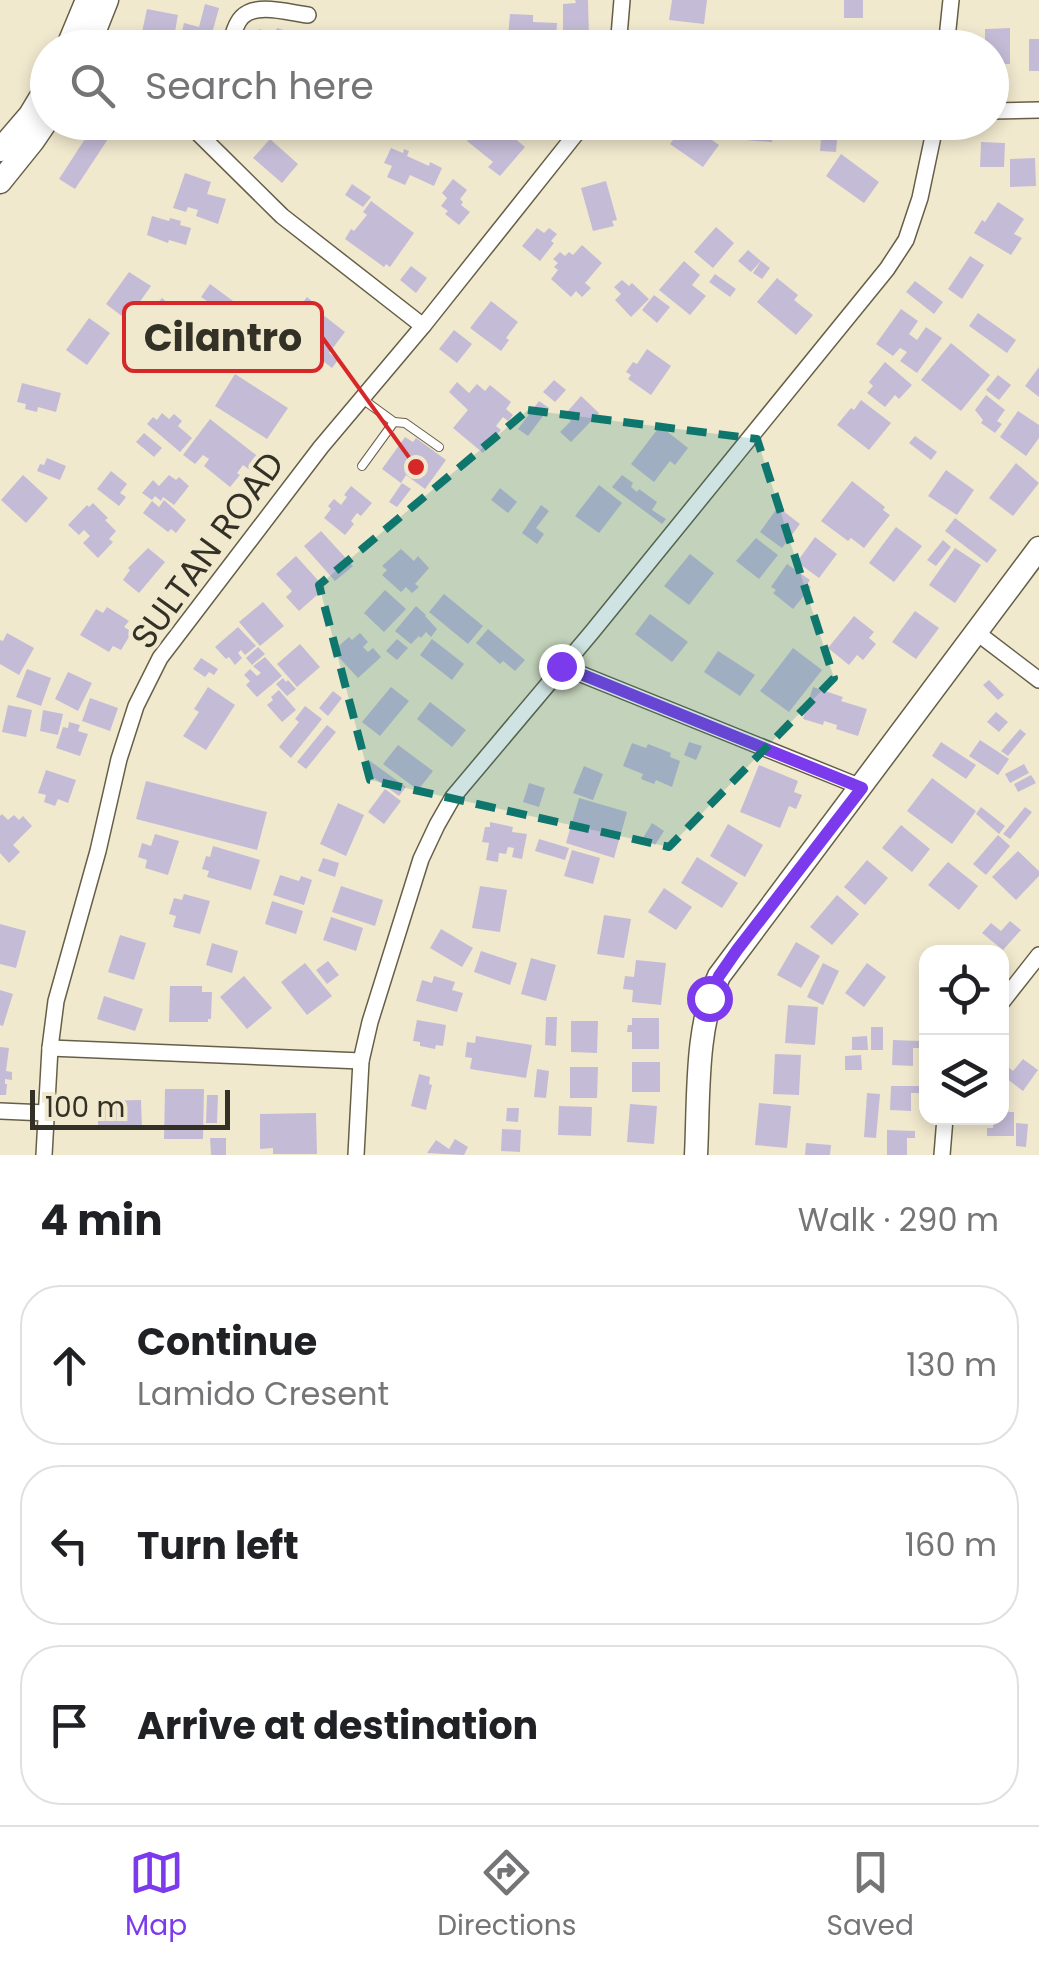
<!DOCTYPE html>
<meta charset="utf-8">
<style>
:root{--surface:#fff;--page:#f2f2f2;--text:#202124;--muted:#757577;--line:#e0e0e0;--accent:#7c3aed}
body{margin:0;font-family:Poppins,sans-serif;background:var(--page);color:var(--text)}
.controls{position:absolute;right:30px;bottom:30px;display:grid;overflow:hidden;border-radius:20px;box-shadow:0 5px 15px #0003}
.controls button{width:90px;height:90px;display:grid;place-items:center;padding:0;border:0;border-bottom:2px solid var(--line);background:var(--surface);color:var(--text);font:50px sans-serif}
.scale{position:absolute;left:30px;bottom:25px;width:200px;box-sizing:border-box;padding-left:10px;border:5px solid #333126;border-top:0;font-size:28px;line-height:35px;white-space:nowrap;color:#333126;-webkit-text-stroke:8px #f1e9ce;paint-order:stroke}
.stop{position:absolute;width:30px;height:30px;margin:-22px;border:8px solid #7c3aed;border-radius:50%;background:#fff}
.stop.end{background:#7c3aed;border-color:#fff;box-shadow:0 2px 10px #0008}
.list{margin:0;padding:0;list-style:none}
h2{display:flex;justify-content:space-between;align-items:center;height:130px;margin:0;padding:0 40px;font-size:42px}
h2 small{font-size:32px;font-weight:400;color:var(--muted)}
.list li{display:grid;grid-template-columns:65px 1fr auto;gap:30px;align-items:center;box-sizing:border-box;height:160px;margin:0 20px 20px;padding:0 20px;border:2px solid var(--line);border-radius:40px}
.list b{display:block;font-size:38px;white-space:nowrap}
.list p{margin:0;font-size:32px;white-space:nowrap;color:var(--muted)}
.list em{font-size:32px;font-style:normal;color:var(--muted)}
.icon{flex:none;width:55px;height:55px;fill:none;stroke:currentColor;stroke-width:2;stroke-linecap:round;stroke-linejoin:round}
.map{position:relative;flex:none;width:1039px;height:1155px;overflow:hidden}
.search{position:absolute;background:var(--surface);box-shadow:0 5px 15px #0003;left:30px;right:30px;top:30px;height:110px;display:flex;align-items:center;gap:25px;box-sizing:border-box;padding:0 35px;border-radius:55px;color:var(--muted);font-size:38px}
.sheet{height:670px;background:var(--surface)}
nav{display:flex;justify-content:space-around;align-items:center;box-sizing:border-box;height:140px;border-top:2px solid var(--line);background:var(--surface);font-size:28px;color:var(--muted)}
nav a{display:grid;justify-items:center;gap:5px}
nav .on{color:var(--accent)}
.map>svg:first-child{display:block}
</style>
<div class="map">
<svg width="1039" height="1155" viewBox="0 0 1039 1155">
<rect width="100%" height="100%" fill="#f1e9ce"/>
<!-- building -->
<g fill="#c4bcd6">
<polygon points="575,0 588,0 589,38 563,38 563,4 576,3"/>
<polygon points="672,0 707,0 704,24 669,20"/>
<rect x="844" y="0" width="19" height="18"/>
<polygon points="205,4 219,8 208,48 189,48 190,43 180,40 184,23 199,27"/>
<polygon points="147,9 178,15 172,48 133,48 136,31 142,32"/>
<polygon points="510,14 533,15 533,22 557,23 556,41 508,37"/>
<polygon points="277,28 293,33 290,43 296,44 295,48 254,47 259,29 275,34"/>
<polygon points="1010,28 1010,64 992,64 992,48 985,48 985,29"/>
<rect x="721" y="36" width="27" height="12"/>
<polygon points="420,37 420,40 431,40 431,44 444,43 444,48 402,48 401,38"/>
<rect x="1029" y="39" width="10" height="32"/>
<polygon points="483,122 495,122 525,147 500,176 488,167 493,162 467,141"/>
<polygon points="687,122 719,145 703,167 670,144"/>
<polygon points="746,122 774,122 772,142 745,140"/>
<polygon points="94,125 110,136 75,189 59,179"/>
<polygon points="822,127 838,128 836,152 820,151"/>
<polygon points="270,139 298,164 282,183 253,158"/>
<polygon points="981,142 1005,143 1004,167 980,167"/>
<polygon points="391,148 403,153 404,149 409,151 407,156 429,166 430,162 442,168 434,186 410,175 405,185 387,177 392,166 384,163"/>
<polygon points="841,154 879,182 864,203 826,176"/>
<polygon points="1035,158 1036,186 1010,187 1010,159"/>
<polygon points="185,173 211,182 207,194 226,199 218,224 196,216 198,210 188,207 186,212 173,208"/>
<polygon points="453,179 467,190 460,199 463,202 461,205 470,212 459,225 445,214 448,211 441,206 447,198 442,193"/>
<polygon points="606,181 617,220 612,221 614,226 593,231 581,188"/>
<polygon points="352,184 371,197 363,207 345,195"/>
<polygon points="371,201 414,233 390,267 386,264 384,267 345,239 351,229 354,231 367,215 363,212"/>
<polygon points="998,202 1024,219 1014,234 1022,238 1011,255 974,233 982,220 985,222"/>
<polygon points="152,216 169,221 170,218 181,221 180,225 191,228 186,245 169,240 168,243 147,235"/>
<polygon points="716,227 734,243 713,268 694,252"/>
<polygon points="537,228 544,233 549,228 557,234 551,241 554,243 540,261 522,246"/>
<polygon points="582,245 602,263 585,283 591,288 582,297 576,291 571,297 551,279 558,270 554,267 558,263 553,259 560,252 565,256 569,252 573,255"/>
<polygon points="748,250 761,261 751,272 738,261"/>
<polygon points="970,256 984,265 962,299 948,289"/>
<polygon points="684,261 700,275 692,285 706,296 690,315 659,290"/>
<polygon points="761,261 770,268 762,279 753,273"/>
<polygon points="411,266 427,278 416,293 400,280"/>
<polygon points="129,272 151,286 127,320 106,304"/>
<polygon points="715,274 736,289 730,297 709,282"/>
<polygon points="777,278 798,295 794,300 813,315 796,335 757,302"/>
<polygon points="622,280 629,286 632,283 649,299 631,317 615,300 621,294 614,287"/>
<polygon points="915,281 943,302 934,314 906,292"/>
<polygon points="210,284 233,301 202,344 188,333 183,340 173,333 187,315 192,319 196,314 191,310 198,301 204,305 207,301 201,297"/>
<polygon points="654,295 670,307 657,323 642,310"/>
<polygon points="307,297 320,308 318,311 345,332 329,353 338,360 332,368 323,361 315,372 292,354 296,350 277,336"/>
<polygon points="162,298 179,313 159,335 142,320"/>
<polygon points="491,301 518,322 506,338 509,340 501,351 470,328"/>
<polygon points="901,309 918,321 909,334 917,340 926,327 942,338 917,373 900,361 907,352 900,348 893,356 876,344"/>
<polygon points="978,313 1016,340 1007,353 969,326"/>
<polygon points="89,318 110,333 87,365 66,350"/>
<polygon points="454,330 472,344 457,363 439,349"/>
<polygon points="951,343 990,375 961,411 921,380"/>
<polygon points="647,349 671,366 651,395 628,379 631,375 626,372 633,362 637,364"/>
<polygon points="885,362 912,385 899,399 895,395 885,407 867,393 873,386 869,382"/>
<polygon points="1039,367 1039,397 1025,386"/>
<polygon points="235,374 288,408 267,439 215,406"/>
<polygon points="998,375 1011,385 999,400 986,390"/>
<polygon points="554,380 566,390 555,402 543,392"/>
<polygon points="457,382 469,393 477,384 485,391 490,385 511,402 506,409 513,415 508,421 503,417 496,426 501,430 483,453 453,428 468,410 449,392"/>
<polygon points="22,383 61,393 56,412 38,407 37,412 25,409 26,404 17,402"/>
<polygon points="986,395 1005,410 997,421 1002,424 995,433 981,423 983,420 975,410"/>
<polygon points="581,396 599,413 571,442 560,432 571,421 567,417 570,413 568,411"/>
<polygon points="861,400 891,423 869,450 837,425 851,408 854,410"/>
<polygon points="539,401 549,408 528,436 518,429"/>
<polygon points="1018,411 1039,425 1039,438 1026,456 1000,437"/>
<polygon points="162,413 169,419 174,414 182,421 178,426 192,438 180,452 147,424 153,417 157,420"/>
<polygon points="210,419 260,458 250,470 243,465 237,473 240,475 230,487 204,466 209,459 203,455 195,464 183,455"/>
<polygon points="660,426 688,448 675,465 670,461 654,482 631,464"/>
<polygon points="144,433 162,448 154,457 136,442"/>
<polygon points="915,436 937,452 931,460 909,443"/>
<polygon points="405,437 413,442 416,438 446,460 425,489 406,475 401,483 382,469"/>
<polygon points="47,458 66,466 60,480 37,471 40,464 44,465"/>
<polygon points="1016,463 1039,483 1013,516 989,498"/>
<polygon points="946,470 974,490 957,515 928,496"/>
<polygon points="111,471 127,484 120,493 126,497 119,506 97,489"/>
<polygon points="23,475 48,498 26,523 1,500"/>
<polygon points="169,475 176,480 179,477 189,486 174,505 163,497 161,501 155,496 152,500 142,493 153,480 159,486"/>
<polygon points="622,475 633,483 631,487 637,492 639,489 657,502 652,510 666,519 662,524 612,487"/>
<polygon points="852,481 885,507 883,510 890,515 864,548 851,538 848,541 821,521"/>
<polygon points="402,483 411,489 397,507 389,502"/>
<polygon points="599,485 622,503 599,533 575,516"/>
<polygon points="351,486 372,503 361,516 357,513 351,521 354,524 345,535 324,518 331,509 328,506 334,499 341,505 347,497 344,495"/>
<polygon points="500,488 517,502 508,513 491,500"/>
<polygon points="164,500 186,520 176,533 171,529 168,532 143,513 152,501 159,507"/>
<polygon points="93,503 108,518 105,520 116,531 109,539 113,542 98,558 83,543 90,536 84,530 79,535 68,525 87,505 89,507"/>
<polygon points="541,505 549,511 536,528 544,534 537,544 522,533"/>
<polygon points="778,507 800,524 782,548 760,532"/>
<polygon points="955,518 997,550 987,563 945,531"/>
<polygon points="896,527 922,546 894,582 869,563"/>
<polygon points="321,531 353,566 335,581 304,546"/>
<polygon points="815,537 837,554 819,578 797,562"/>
<polygon points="756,538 778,555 759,579 736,561"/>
<polygon points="943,540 951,547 936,566 927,560"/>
<polygon points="148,548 165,562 139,593 123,580 130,570 128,568"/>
<polygon points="955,548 981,565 955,603 929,585"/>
<polygon points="401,549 414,561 418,556 429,568 415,584 419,587 412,593 406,587 401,592 382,575 387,570 382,566"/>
<polygon points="690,554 714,573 689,605 664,586"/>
<polygon points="296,556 325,588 299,611 286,597 292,591 276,574"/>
<polygon points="787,564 810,580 807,584 811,587 793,609 773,593 776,590 771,587"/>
<polygon points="385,590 406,609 384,632 364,613"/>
<polygon points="444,594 483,626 468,644 429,612"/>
<polygon points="263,602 284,626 260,646 239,622"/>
<polygon points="416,606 426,615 425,616 437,629 431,637 426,632 421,638 419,636 411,644 395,631"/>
<polygon points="107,607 129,621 124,627 132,632 121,650 113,646 109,652 80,635 96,609 103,613"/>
<polygon points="915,611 939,628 916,659 892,642"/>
<polygon points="650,614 688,642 672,662 635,634"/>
<polygon points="854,616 874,632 869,638 876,644 863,660 857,655 849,665 828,648"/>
<polygon points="238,627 256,646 245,655 241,650 238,653 242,658 235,665 229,657 226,659 215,647"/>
<polygon points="488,629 525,660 515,671 503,661 500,664 476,643"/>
<polygon points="7,633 34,648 19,675 0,664 0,640 3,641"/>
<polygon points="360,633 368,642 363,647 368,652 373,648 381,657 358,678 333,651 349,637 352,640"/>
<polygon points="397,639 408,648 397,660 386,651"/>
<polygon points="432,639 464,664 452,680 420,655"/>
<polygon points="300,644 320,667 297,687 277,664"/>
<polygon points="258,647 265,654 252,665 246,658"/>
<polygon points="793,648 822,670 789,712 760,691"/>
<polygon points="718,651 755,675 740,696 704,672"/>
<polygon points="265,657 282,676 257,697 246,685 250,681 244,675 250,669 257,676 261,673 253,666"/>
<polygon points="201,658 218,669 214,675 209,672 205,677 193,669"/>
<polygon points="27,669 51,678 41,706 16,697"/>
<polygon points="68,672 92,683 78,711 55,699"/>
<polygon points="283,678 286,682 288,680 296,689 287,696 276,684"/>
<polygon points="989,680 1004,695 998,700 983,685"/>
<polygon points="208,687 235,705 206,750 183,736 199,712 194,709"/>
<polygon points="391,687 409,701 380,736 362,722"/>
<polygon points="813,687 843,697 841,701 867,709 858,736 836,729 837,725 824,721 823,725 803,719"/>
<polygon points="279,690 296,710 282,722 267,705 273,700 271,697"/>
<polygon points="333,691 342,698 328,716 319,708"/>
<polygon points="90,698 118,708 110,731 82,721"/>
<polygon points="430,702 466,730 452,747 417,719"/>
<polygon points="8,705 32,710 26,737 2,732"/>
<polygon points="305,706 322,719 291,758 279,747 299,722 295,719"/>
<polygon points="43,710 63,714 58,735 40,731"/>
<polygon points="996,712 1008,722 999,732 987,722"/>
<polygon points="69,722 80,725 78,731 88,734 80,756 56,748 63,727 68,728"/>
<polygon points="327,725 336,732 306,769 297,762"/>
<polygon points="1020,729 1026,734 1008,756 1001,751"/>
<polygon points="980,740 1009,759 998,775 969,756"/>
<polygon points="689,742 702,746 696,760 684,755"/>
<polygon points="941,742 976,765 966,779 932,756"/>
<polygon points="632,743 646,748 648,744 671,753 670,757 680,761 672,787 656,780 654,784 641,779 643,774 623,766"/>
<polygon points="398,745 433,771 418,790 383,764"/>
<polygon points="370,761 406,787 399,796 363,770"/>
<polygon points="1024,764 1029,773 1010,783 1005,774"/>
<polygon points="759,765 798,781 794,792 802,795 796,809 789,806 780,828 740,812"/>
<polygon points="584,766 603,774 593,800 573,793"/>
<polygon points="46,770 76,780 68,803 58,799 55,806 44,802 46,795 38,793"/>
<polygon points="1031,775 1036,783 1018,792 1014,784"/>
<polygon points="932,778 976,811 952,844 907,811"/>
<polygon points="146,781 267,812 257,850 136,819"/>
<polygon points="529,783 545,788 539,807 523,802"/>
<polygon points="385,789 401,801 384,824 368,812"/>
<polygon points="579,798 627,812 614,858 566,843"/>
<polygon points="338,803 364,815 346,856 320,844"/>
<polygon points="981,807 1005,826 999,834 976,814"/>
<polygon points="1025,807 1032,812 1010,839 1003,834"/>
<polygon points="2,814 8,820 14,815 19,820 23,816 32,826 13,845 20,852 9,863 0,853 0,816"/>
<polygon points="490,822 513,827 512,832 527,834 522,859 512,857 514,848 508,847 506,854 499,853 498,862 486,860 489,843 482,842 485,827 490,827"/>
<polygon points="652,823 664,831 655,845 643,838"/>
<polygon points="728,824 763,845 745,877 710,856"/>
<polygon points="901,825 930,849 912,872 882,848"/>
<polygon points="155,834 179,841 168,875 145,868 147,860 138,857 142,843 151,846"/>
<polygon points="998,835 1010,846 986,875 973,864"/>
<polygon points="539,839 569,848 565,860 535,851"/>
<polygon points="213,846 260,860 251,890 207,877 209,871 202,869 206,856 210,857"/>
<polygon points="572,850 600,858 593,884 564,876"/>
<polygon points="1018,851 1039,871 1039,876 1016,900 992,877"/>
<polygon points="697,857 738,883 722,908 681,883"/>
<polygon points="323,858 339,863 335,877 318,871"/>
<polygon points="867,860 888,878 865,905 844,887"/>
<polygon points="948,862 978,886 959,910 928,885"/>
<polygon points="280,875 299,881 301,876 312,880 304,905 273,895"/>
<polygon points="341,886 383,900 375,926 332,912"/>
<polygon points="480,886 507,890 500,932 472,928"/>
<polygon points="664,888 692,907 676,930 648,912"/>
<polygon points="184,894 210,901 200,934 173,927 176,916 169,914 174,898 182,900"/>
<polygon points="837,895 859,914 832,945 810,927"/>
<polygon points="272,901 303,911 296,934 265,924"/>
<polygon points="604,915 631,919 624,958 597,954"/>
<polygon points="331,917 363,928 356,951 323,940"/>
<polygon points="1010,921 1021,930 1003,950 982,933 991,923 1001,931"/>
<polygon points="0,924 26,931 16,968 0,964"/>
<polygon points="441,929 473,948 462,967 430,948"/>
<polygon points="120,935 146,943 134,980 108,972"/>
<polygon points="796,942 820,956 801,988 777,975"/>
<polygon points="212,943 238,951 232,973 206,965"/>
<polygon points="481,951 517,963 510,985 474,972"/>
<polygon points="531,958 556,965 546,1001 521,994"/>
<polygon points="636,960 666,963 661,1005 632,1002 633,990 623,989 625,976 634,977"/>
<polygon points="328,961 339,975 327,984 316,970"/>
<polygon points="305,963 332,996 307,1015 281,982"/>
<polygon points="823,963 839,971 823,1005 807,997"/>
<polygon points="867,963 886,977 864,1007 845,993"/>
<polygon points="244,976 272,1008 247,1029 220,997"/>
<polygon points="434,976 455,982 452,990 463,993 457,1012 416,1001 422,980 432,983"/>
<polygon points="170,986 202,986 202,992 212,992 211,1019 208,1019 208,1022 169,1022"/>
<polygon points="0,990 13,994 3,1026 0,1025"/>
<polygon points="104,996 143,1009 135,1031 97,1019"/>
<polygon points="788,1005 818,1007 815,1045 785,1043"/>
<polygon points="546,1017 557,1017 556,1046 545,1045"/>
<polygon points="632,1018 659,1018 659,1049 632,1049 632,1032 627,1032 628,1025 632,1025"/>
<polygon points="417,1020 446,1025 443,1046 436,1045 435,1049 420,1046 420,1042 413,1041"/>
<polygon points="571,1021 598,1021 597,1053 571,1052"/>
<rect x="871" y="1027" width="12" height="23"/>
<polygon points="476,1036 532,1045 526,1078 470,1069 472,1058 465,1057 467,1042 475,1043"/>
<polygon points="867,1036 868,1050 852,1050 852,1037"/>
<polygon points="893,1040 920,1041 920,1048 913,1048 913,1066 892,1065"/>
<polygon points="0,1047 9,1048 6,1071 12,1072 12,1080 5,1079 5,1084 7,1084 6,1095 0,1095"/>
<polygon points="775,1054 801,1055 799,1095 773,1094"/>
<polygon points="861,1055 862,1070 845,1070 845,1056"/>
<polygon points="1023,1059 1038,1070 1023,1091 1002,1075 1008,1067 1013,1071"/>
<rect x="632" y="1062" width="28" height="30"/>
<polygon points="570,1067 598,1067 597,1098 570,1098"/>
<polygon points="537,1069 549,1071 546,1098 534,1097"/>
<polygon points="419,1074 430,1077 429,1084 432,1085 426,1110 411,1106"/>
<polygon points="891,1086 919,1086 919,1093 911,1093 911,1111 890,1110"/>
<polygon points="165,1089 204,1089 203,1139 164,1139"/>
<polygon points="867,1093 880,1094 876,1138 864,1137"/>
<polygon points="207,1095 218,1095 217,1123 206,1123"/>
<polygon points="141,1100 142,1129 98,1130 98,1101"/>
<polygon points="759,1103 791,1106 787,1148 755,1145"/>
<polygon points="630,1104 657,1106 654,1144 627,1142"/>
<polygon points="559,1106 592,1107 591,1136 558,1135"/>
<polygon points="507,1108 519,1108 518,1122 506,1121"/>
<polygon points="1002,1112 1014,1112 1014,1136 987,1136 987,1128 993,1128 993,1118 1002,1118"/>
<polygon points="316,1113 317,1154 273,1154 273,1148 260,1149 260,1114"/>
<polygon points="1016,1123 1028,1124 1026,1147 1016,1146"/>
<polygon points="502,1129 521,1130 520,1152 501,1151"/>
<polygon points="887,1130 915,1131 915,1138 907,1138 907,1155 887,1155"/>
<polygon points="210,1138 226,1138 226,1155 211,1155"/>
<polygon points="455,1139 468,1147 464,1155 427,1153 436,1140 449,1149"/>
<polygon points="806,1143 831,1145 830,1155 805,1155"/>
</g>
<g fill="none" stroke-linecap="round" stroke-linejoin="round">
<!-- lane casing -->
<g stroke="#665f47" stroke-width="10">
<g id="lane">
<polyline points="361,398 394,422 362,466"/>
<polyline points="394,422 405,423 439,447"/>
</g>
</g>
<!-- street casing -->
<g stroke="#665f47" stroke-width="18">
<g id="street">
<path d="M 229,48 C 232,38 235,24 242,17 C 256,2 290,13 308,15"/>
<polyline points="618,48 622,0"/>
<polyline points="946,48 951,0"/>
<polyline points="992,111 1039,110"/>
<polyline points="182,122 198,133 282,216 423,326"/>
<polyline points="976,632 1039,680"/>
<polyline points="561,666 861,787"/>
<polyline points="1002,1002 1039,955"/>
<polyline points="50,1048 361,1061"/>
<polyline points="0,1111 46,1113"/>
<polyline points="44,1155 50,1048 56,1001 98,851 119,759 136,706 160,658 321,447 423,326 575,135 582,122"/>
<polyline points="356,1155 361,1061 370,1022 421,859 437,825 453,797 592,632 887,269 906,240 920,198 936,122"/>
<polyline points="942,1155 945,1118"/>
</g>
</g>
<!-- secondary casing -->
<g stroke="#665f47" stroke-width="25">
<g id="secondary">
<polyline points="67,48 87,0"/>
<polyline points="88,48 107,0"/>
<polyline points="0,150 30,115 48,85"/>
<polyline points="0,182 33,141 48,119"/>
<path d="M 696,1155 C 699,1097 695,1029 719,976 L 1039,548"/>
</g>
</g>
<!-- lane -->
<use href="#lane" stroke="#fff" stroke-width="8"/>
<!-- street -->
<use href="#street" stroke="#fff" stroke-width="15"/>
<!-- secondary -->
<use href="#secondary" stroke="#fff" stroke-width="22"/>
</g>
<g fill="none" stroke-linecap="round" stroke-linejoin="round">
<!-- route -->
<polyline stroke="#7c3aed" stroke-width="12" points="561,666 862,788 737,950 719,976 709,998"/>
</g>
<!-- marked area -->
<path fill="#0f766e" fill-opacity="0.2" stroke="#0f766e" stroke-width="8" stroke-dasharray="20 12" stroke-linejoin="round" d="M 528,410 L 757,439 L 834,678 L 669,847 L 370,780 L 319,585 Z"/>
<g text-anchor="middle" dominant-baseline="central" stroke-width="9" stroke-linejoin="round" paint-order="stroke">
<!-- street labels -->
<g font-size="35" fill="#333126" stroke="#f1e9ce">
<text transform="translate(207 550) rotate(-54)">SULTAN ROAD</text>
</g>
</g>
<!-- callouts -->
<path fill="none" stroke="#d62828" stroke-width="4" d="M416 467L322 337"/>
<circle fill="#d62828" stroke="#f1e9ce" stroke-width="4" cx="416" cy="467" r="10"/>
<rect fill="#f1e9ce" stroke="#d62828" stroke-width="4" x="124" y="303" width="198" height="68" rx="10"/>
<g font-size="38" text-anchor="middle" font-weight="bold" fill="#333126">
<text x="223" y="351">Cilantro</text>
</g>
</svg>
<div class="controls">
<button><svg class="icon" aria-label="locate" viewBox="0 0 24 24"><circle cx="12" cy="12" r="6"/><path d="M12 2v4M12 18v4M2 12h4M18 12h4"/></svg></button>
<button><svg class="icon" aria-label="layers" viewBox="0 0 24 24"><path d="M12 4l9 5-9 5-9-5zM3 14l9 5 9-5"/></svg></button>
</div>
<div class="scale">100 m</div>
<div class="stop" style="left:709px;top:998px"></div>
<div class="stop end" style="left:561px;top:666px"></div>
<div class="search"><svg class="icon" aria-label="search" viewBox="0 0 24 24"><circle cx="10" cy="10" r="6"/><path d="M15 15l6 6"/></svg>Search here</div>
</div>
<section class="sheet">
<h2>4 min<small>Walk · 290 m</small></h2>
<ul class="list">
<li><svg class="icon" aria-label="ahead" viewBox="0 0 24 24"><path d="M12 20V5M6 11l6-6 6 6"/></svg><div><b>Continue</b><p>Lamido Cresent</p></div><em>130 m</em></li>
<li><svg class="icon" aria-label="left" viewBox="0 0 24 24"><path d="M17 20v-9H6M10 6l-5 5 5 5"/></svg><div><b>Turn left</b></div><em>160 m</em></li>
<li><svg class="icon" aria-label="arrive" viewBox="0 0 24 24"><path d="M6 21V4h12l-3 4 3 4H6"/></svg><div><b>Arrive at destination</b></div></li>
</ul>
</section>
<nav>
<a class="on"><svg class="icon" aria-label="map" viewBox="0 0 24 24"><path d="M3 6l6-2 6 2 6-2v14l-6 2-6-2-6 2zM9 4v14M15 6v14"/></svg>Map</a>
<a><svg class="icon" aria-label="directions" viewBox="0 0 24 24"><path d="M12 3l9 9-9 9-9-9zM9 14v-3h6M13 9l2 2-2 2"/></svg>Directions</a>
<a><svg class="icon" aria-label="saved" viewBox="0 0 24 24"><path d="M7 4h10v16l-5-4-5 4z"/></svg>Saved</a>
</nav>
